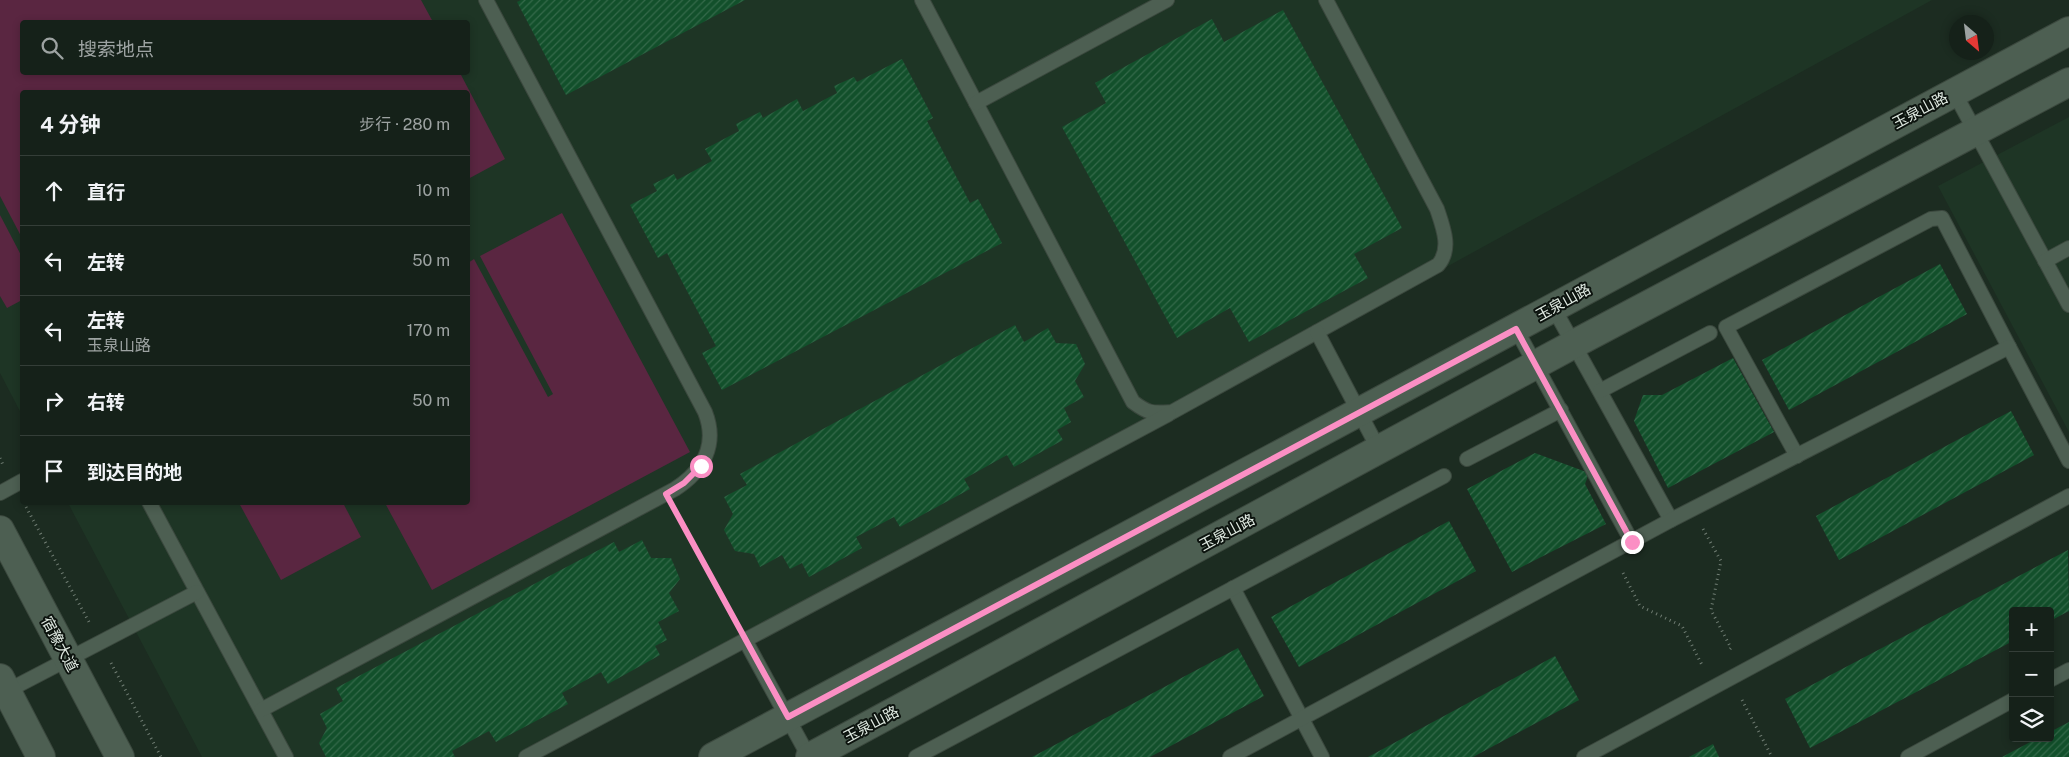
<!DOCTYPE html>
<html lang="zh">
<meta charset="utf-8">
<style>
:root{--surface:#152119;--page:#222e26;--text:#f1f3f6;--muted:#9da3a2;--line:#343e38}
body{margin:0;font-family:"Public Sans","Noto Sans SC",sans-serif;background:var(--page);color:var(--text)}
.controls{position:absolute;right:15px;bottom:15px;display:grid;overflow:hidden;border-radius:5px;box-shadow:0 2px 8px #0003}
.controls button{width:45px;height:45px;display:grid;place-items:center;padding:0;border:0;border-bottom:1px solid var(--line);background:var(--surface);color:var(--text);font:25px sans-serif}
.compass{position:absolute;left:1949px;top:15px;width:45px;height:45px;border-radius:50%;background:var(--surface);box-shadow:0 2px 8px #0003;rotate:152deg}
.stop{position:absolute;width:15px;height:15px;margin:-11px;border:4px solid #fb8fc4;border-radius:50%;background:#fff}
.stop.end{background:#fb8fc4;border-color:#fff;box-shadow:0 1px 5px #0008}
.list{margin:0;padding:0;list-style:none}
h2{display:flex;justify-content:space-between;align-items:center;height:65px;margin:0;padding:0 20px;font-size:21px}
h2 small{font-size:16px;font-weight:400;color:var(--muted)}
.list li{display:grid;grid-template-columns:32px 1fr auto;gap:15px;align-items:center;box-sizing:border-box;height:70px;padding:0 20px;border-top:1px solid var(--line)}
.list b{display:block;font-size:19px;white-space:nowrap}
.list p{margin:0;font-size:16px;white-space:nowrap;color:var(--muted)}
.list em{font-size:16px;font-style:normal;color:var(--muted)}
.icon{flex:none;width:28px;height:28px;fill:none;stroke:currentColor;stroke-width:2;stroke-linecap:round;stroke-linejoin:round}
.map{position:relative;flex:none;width:2069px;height:757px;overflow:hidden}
.search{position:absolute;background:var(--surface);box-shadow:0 2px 8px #0003;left:20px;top:20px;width:450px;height:55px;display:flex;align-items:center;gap:12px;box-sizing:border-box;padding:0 18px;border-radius:5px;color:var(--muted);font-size:19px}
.panel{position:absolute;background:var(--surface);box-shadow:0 2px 8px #0003;left:20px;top:90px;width:450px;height:415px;border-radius:5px}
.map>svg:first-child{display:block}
</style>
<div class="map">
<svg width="2069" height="757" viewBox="0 0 2069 757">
<defs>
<pattern id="building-hatch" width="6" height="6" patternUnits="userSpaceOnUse" patternTransform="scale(1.25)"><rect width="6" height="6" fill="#12502b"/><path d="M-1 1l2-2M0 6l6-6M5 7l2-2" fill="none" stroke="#34694a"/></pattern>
</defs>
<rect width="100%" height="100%" fill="#1c2c21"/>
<!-- built -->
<g fill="#1e3525" fill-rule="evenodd">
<path d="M 0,0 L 1932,0 L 1139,436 L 535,757 L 202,757 L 68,503 L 468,502 L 468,92 L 22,92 L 22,415 L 0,373 ZM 22,22 L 468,22 L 468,72 L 22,72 Z"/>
<polygon points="2069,117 2069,432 1938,186"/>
</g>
<!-- park -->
<g fill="#5a2641">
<polygon points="0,0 421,0 433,22 22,22 22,72 460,73 505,159 468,179 468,92 22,92 22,238 0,196"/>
<polygon points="562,213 690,452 432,590 385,503 468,502 468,263 474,259 548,397 553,394 480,256"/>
<polygon points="0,215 22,257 22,300 7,308 0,296"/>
<polygon points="239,503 343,503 361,537 281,580"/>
</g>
<!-- building -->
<g fill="url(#building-hatch)">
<polygon points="521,0 745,0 566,95 517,2"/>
<polygon points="1283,10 1402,228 1354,254 1368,278 1249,342 1230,308 1177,338 1062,127 1106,103 1095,83 1212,19 1224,42"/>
<polygon points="902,59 933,118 927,121 970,203 978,199 1002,243 722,390 702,353 716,346 667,253 658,258 630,205 657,191 653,184 674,174 677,180 712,161 705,149 739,131 736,124 760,112 763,118 797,99 803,111 837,93 834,86 854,77 857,82"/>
<polygon points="1940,264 1967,314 1789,410 1762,360"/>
<polygon points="1015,325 1024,342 1048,328 1056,343 1076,344 1085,364 1075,381 1084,397 1064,408 1071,422 1057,430 1063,440 1014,467 1007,455 964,479 970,489 900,527 894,517 856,537 862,548 809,577 802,563 790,569 782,555 760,567 754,554 735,551 724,530 733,514 724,497 747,485 740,474"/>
<polygon points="1733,358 1774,432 1668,488 1634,421 1643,395 1662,395"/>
<polygon points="2011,411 2034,455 1839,560 1816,516"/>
<polygon points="1535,453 1589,473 1585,484 1606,524 1512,572 1467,489"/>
<polygon points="1449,521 1476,571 1299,667 1271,617"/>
<polygon points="642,540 651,558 671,558 680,579 669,593 679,611 658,622 667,640 655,646 660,655 608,684 601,672 562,693 568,704 496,742 489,731 452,751 455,757 326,757 319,743 327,728 320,714 343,701 336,688 614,542 619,552"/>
<polygon points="2068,550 2069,611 2050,621 2050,611 2013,611 2013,641 1810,748 1785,699"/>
<polygon points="1238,648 1264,696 1150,757 1032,757"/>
<polygon points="1555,656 1579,700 1473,757 1368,757"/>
<polygon points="2069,722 2069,757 2002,757 2038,738 2050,738 2050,732"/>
<polygon points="1713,744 1719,757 1689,757"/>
</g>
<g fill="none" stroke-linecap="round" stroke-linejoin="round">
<!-- service casing -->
<g stroke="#3b483e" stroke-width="16">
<g id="service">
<path d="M 922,0 L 1133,402 C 1149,414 1152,413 1172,412 L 1438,265 C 1452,249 1443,227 1437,209 L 1326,0"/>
<polyline points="1954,92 2069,305"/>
<polyline points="976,103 1167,0"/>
<polyline points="2045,261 2069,248"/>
<polyline points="1553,307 1671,520"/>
<polyline points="1516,329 1632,542"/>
<polyline points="1317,332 1379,450"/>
<polyline points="1600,391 1710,333"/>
<polyline points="1797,456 1726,327 1931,219 1942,218 2009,347"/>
<polyline points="1467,459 1561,410"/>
<polyline points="0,493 22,481"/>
<polyline points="149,502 286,757"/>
<polyline points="1233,588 1322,757"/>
<polyline points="745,640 809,757"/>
<polyline points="2050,680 2069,670"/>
<polyline points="7,691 197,592"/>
<path d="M 261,710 L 675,489 C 703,471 718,445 705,412 L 486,0"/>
<polyline points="526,757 1169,414"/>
<polyline points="916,757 1444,476"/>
<polyline points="1230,757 1671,520 2009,347 2069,461"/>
<polyline points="1584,757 2069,496"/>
<polyline points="1908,757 2013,700"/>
</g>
</g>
<!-- tertiary casing -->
<g stroke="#3b483e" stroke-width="30">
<g id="tertiary">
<polyline points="0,530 120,757"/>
<polyline points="0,678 41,757"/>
<polyline points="713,757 1359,412 2069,31"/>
<polyline points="810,757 1574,344 2069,82"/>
</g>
</g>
<!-- path -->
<g stroke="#717e74" stroke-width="3" stroke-dasharray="1 4" stroke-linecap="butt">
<polyline points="0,458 3,465"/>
<polyline points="26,507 89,622"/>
<polyline points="677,515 734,619"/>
<polyline points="1703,529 1721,561 1711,610 1731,648 1730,649"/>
<polyline points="1623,573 1640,606 1682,626 1702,665 1704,664"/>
<polyline points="111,663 161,757"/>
<polyline points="1742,700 1772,757"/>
</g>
<!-- service -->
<use href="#service" stroke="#4d5f52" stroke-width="14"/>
<!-- tertiary -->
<use href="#tertiary" stroke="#4d5f52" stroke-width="28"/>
</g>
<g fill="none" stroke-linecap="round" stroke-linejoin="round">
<!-- route -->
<polyline stroke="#fb8fc4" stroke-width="6" points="701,466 684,483 666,494 788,717 1516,329 1632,542"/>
</g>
<g text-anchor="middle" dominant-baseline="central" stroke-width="4" stroke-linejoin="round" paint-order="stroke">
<!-- street labels -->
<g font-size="15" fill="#e1ebe3" stroke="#0c130e">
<text transform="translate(1920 110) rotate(-28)">玉泉山路</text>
<text transform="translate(1563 302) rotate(-29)">玉泉山路</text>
<text transform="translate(1227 532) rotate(-28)">玉泉山路</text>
<text transform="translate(60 644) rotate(62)">宿豫大道</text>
<text transform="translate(871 724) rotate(-28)">玉泉山路</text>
</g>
</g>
</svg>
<div class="controls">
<button>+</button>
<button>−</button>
<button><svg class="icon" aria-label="layers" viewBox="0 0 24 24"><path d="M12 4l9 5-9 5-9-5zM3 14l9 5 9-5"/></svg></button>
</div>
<svg class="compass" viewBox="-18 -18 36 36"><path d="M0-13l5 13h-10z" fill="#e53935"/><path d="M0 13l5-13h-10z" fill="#9da3a2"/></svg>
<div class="stop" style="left:701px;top:466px"></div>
<div class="stop end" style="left:1632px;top:542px"></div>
<div class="search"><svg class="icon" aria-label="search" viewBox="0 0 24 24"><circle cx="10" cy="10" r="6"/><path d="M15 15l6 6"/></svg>搜索地点</div>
<section class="panel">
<h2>4 分钟<small>步行 · 280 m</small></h2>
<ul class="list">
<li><svg class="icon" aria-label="ahead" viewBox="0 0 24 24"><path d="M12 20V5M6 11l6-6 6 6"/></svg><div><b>直行</b></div><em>10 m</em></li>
<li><svg class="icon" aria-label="left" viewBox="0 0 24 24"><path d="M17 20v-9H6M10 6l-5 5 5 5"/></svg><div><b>左转</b></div><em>50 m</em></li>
<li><svg class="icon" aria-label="left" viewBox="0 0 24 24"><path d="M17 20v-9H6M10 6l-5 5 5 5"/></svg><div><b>左转</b><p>玉泉山路</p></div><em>170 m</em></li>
<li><svg class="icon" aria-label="right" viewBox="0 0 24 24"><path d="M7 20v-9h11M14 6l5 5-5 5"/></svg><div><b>右转</b></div><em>50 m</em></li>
<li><svg class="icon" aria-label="arrive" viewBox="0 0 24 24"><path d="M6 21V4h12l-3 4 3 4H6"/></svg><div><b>到达目的地</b></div></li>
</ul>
</section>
</div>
